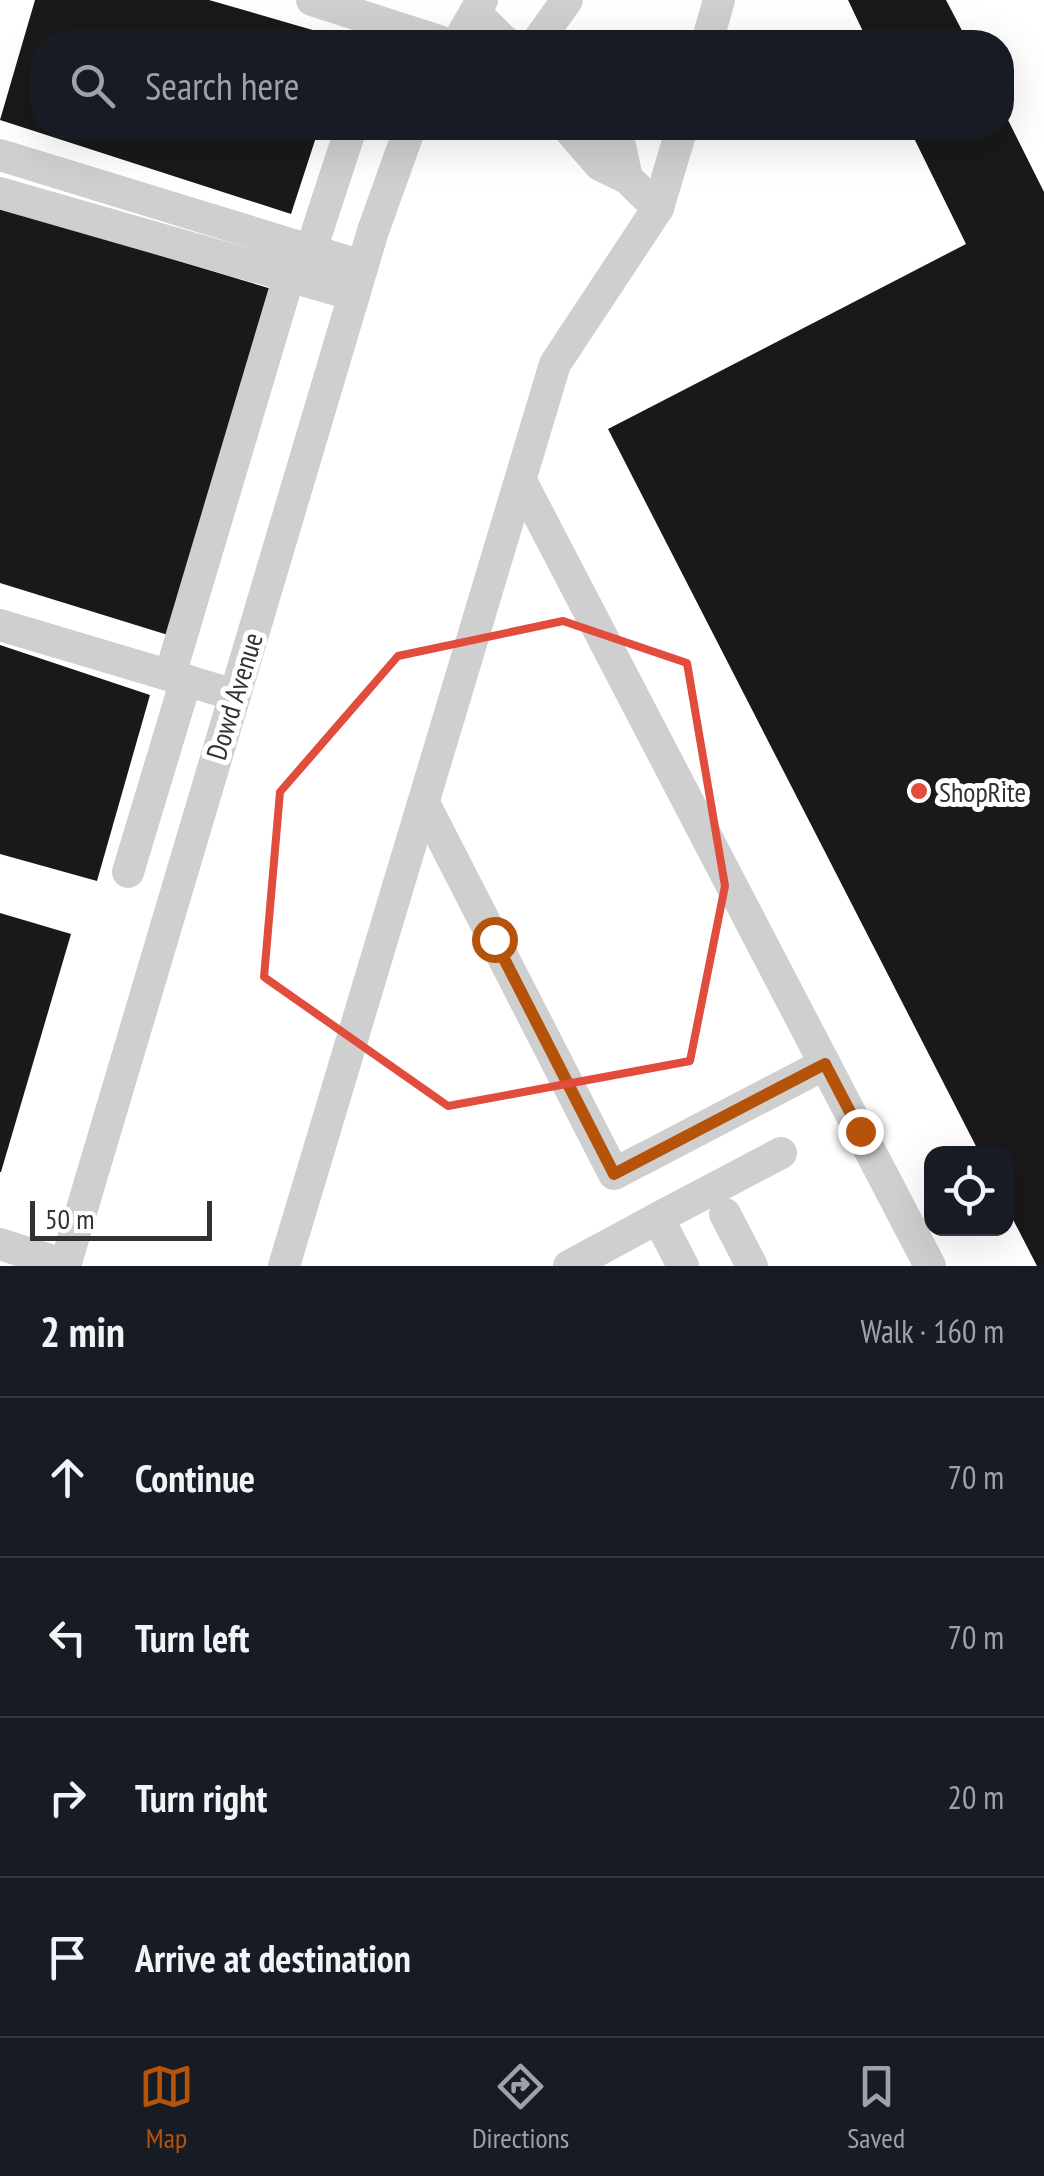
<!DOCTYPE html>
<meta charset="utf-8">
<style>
:root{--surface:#171b24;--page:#242831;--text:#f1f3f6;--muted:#9ea1a6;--line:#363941;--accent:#b45309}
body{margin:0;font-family:"PT Sans Narrow",sans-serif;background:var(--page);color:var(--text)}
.controls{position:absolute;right:30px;bottom:30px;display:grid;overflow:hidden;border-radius:20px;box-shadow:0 10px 40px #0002}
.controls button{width:90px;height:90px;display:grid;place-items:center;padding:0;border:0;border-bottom:2px solid var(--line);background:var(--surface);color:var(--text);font:50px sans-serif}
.scale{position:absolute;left:30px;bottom:25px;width:182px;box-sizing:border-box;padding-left:10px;border:5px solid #323232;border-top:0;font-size:28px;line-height:35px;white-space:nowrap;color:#323232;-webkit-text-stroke:8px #fff;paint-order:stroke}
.stop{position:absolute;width:30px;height:30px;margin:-22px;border:8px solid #b45309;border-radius:50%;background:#fff}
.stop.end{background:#b45309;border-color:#fff;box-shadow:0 2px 10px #0008}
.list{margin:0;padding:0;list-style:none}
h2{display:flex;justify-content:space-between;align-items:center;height:130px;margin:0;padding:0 40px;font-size:42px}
h2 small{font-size:32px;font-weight:400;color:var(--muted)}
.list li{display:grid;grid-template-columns:65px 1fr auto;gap:30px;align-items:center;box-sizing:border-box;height:160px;padding:0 40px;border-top:2px solid var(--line)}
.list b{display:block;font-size:38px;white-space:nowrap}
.list em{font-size:32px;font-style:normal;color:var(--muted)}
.icon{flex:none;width:55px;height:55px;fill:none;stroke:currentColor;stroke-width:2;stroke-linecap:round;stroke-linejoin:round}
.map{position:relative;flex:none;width:1044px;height:1266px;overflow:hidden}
.search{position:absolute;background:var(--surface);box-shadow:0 10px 40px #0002;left:30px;right:30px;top:30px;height:110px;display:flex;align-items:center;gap:25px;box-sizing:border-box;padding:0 35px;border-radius:40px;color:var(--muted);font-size:38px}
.sheet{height:770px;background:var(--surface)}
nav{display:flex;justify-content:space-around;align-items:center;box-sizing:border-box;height:140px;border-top:2px solid var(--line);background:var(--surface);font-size:28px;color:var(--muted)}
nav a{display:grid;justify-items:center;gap:5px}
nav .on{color:var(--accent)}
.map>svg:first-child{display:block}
</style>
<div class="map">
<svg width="1044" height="1266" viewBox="0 0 1044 1266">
<rect width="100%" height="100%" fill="#fff"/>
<!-- building -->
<g fill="#191919">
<polygon points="35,0 209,0 347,40 346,42 42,42 42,128 319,128 291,214 0,120"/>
<polygon points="848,0 946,0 968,42 868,42"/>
<polygon points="1002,108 1044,192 1044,1266 1037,1266 1006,1206 1006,1154 980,1154 608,429 966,244 909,128 1002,128"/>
<polygon points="0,207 275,290 168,635 0,583"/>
<polygon points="0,645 150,695 97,881 0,854"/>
<polygon points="0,913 71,934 1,1172 0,1172"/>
</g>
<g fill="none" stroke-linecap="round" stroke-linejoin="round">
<!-- minor -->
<g stroke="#cfcfcf" stroke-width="32">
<polyline points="312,0 442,42"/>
<polyline points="475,13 505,42"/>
<polyline points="458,42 482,0"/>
<polyline points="537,42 567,0"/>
<polyline points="707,42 719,0"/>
<polyline points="568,128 600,165 627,178 658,208"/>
<polyline points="604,128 620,146 627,178"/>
<polyline points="0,155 362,266"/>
<polyline points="0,193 354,295"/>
<polyline points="311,250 351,128"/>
<polyline points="521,481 930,1266"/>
<polyline points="0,625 235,695"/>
<polyline points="170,675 289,276"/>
<polyline points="425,805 614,1174 825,1064"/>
<polyline points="128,872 186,680"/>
<polyline points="725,1214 752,1266"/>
<polyline points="0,1244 65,1265"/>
<polyline points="65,1266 373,231 410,128"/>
<polyline points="284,1266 555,364 658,208 682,128"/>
<polyline points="569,1266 658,1218"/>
<polyline points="683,1266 658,1218 781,1153"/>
</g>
</g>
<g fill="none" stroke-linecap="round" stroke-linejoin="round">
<!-- route -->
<polyline stroke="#b45309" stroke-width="12" points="494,939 614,1174 825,1064 860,1131"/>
</g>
<!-- marked area -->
<path fill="none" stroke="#e14c3c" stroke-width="8" stroke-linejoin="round" d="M 563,621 L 687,663 L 725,886 L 690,1061 L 448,1106 L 264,977 L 280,792 L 398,656 Z"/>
<!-- markers -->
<circle fill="#e14c3c" stroke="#fff" stroke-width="4" cx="919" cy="791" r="10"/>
<g text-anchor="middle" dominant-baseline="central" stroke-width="10" stroke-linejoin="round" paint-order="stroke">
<!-- street labels -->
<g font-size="28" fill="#323232" stroke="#fff">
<text transform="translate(234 696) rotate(-73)">Dowd Avenue</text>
</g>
<!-- poi labels -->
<g font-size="28" fill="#323232" stroke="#fff" text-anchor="start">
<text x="939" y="791">ShopRite</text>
</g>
</g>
</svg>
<div class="controls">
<button><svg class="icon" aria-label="locate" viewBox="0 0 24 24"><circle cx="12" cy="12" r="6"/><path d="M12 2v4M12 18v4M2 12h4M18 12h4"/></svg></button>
</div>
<div class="scale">50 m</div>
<div class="stop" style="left:494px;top:939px"></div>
<div class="stop end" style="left:860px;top:1131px"></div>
<div class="search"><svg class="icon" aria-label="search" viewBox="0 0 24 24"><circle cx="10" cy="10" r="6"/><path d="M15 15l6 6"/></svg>Search here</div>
</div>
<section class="sheet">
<h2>2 min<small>Walk · 160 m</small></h2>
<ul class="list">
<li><svg class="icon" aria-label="ahead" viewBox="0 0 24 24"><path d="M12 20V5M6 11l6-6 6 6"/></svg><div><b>Continue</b></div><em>70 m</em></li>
<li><svg class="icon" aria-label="left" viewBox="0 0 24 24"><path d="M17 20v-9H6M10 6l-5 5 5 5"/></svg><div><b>Turn left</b></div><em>70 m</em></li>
<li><svg class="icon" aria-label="right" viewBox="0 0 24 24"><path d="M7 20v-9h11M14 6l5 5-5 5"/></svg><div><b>Turn right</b></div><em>20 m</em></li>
<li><svg class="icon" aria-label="arrive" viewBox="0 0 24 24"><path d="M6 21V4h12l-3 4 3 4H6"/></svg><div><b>Arrive at destination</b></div></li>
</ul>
</section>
<nav>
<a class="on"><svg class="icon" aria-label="map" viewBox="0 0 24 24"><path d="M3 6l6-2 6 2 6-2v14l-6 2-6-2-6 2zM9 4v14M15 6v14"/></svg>Map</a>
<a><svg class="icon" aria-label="directions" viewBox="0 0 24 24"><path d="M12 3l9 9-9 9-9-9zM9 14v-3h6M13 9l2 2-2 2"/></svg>Directions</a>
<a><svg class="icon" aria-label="saved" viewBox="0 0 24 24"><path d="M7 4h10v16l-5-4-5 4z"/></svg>Saved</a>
</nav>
